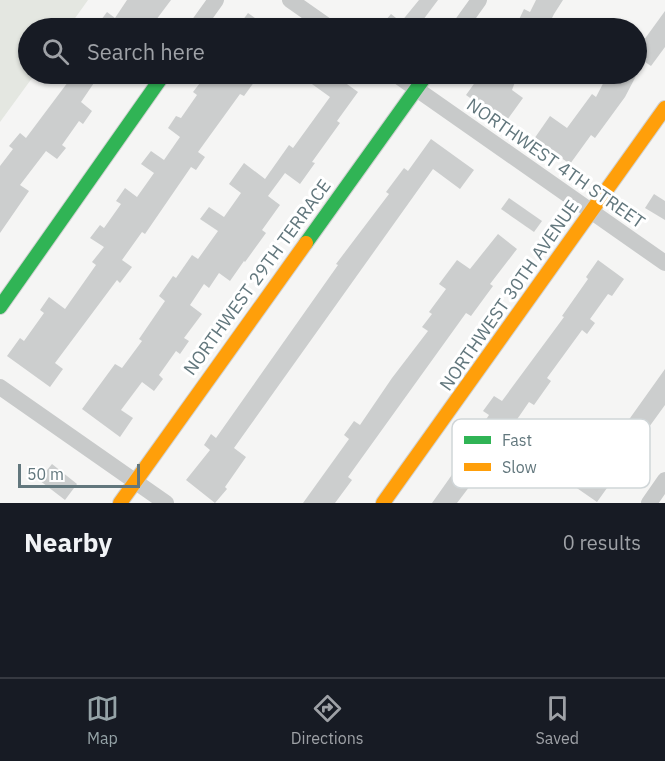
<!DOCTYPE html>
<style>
:root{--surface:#171b24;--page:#20242c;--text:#f1f3f6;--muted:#9ea1a6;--line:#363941;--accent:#95a3a7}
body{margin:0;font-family:"IBM Plex Sans",sans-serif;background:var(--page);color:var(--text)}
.scale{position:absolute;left:18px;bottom:15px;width:122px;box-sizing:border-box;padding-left:6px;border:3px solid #62777d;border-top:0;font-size:16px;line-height:21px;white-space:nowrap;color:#62777d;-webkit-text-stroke:4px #fff;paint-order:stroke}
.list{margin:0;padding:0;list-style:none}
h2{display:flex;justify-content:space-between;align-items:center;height:78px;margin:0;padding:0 24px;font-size:26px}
h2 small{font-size:20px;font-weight:400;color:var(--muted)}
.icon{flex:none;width:33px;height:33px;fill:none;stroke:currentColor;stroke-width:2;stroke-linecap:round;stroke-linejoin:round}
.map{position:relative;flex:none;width:665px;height:503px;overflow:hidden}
.search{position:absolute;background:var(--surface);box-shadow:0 2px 4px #0004;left:18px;right:18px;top:18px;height:66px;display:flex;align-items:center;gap:15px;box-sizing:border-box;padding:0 21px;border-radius:33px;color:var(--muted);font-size:22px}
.sheet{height:174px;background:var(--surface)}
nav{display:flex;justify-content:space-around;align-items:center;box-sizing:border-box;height:84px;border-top:2px solid var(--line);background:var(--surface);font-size:16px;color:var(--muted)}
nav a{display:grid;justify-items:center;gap:3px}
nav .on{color:var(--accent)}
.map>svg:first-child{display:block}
</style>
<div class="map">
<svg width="665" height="503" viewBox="0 0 665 503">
<rect width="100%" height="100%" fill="#f5f5f4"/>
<!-- green -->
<polygon fill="#e4e7e1" points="0,0 88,0 68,28 28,28 28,74 35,74 0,122"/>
<!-- building -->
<g fill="#cccece">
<polygon points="127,0 171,0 150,28 147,28 132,18 126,26 130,28 95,28 107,12 115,18"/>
<polygon points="419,0 438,0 417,28 379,28 391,14 401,22"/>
<polygon points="536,0 563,0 554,14 547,28 515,28 524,9 530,12"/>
<polygon points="665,11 665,47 651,66 636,56 636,51"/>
<polygon points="248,13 269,28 237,28"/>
<polygon points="56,74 100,74 81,102 92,111 83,124 79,121 62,145 66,148 57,159 46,151 20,185 29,191 0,233 0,166 13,149 9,146 20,133 26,138 68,82"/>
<polygon points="213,74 260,74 244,96 240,94 198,152 205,157 196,170 191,167 145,234 142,232 122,260 132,267 120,283 117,280 55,363 63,369 50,387 7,356 20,338 24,341 44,313 40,310 49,297 65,309 96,265 92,262 104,247 90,238 100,225 104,228 121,204 116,201 125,188 137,197 154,173 141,164 151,151 164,160 180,137 168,128 176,116 181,118 197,95 193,92 203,79 207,82"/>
<polygon points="298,74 333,74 358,92 337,121 340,123 312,162 315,163 300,184 285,173 268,196 280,205 262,230 266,233 245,262 244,261 230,281 219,273 209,288 204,284 190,305 202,314 184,338 189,341 180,354 176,351 159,375 163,379 154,391 142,382 121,410 133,418 120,437 82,409 115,364 122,368 142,341 139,339 165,301 159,296 173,276 176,278 192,255 198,259 218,231 200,219 209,207 224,217 241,193 229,184 244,163 265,179 289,145 293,148 330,97"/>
<polygon points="481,74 518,74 512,90 523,98 505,123 466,95"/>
<polygon points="608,74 637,74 625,97 595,138 591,135 570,164 534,139 550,116 567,128 592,94 596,97"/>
<polygon points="431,139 474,170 460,189 433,169 234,448 246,457 225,487 227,489 215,503 186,480 210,450 204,445 211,434 216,438 338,265 336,264 389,194 386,192 404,168 408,171"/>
<polygon points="654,194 665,201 665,220 645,208"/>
<polygon points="509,198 542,221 534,232 501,209"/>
<polygon points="498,234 517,249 490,284 493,286 471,316 466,313 348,477 352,480 335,503 303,503 349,439 344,435 354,421 360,425 392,378 428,331 422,327 432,314 429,312 446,289 439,284 457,260 470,269"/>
<polygon points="598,260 624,279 612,296 608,294 590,319 595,323 587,334 582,330 547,378 551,381 534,405 529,402 509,431 511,432 457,503 432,503 461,462 459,460 486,426 483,424 489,415 483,411 494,396 502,401 564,317 562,316 588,279 586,277"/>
<polygon points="665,369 665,405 628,456 633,459 626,470 622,467 597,502 571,484 606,437 613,442"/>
<polygon points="52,464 77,484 65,500 39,480"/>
</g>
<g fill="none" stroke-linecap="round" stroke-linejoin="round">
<!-- fast casing -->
<g stroke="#d0d1d1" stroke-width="16">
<g id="fast">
<polyline points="306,243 427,74"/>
<polyline points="0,307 164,74"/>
</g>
</g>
<!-- slow casing -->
<g stroke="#d0d1d1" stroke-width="16">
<g id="slow">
<polyline points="120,503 306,243"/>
<polyline points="383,503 665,108"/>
</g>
</g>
<!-- street -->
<g stroke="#c8caca" stroke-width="16">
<polyline points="290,0 330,28"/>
<polyline points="196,28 216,0"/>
<polyline points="459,28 479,0"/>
<polyline points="395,74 665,263"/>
<polyline points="0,387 166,503"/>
<polyline points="649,503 665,480"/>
</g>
<!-- fast -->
<use href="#fast" stroke="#30b455" stroke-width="14"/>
<!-- slow -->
<use href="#slow" stroke="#ff9f0a" stroke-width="14"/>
</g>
<g text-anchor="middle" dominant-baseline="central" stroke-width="6" stroke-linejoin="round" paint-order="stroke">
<!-- street labels -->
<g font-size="18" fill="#62777d" stroke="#fff">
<text transform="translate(556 163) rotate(35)">NORTHWEST 4TH STREET</text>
<text transform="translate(257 277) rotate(-54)">NORTHWEST 29TH TERRACE</text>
<text transform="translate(509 295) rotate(-55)">NORTHWEST 30TH AVENUE</text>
</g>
</g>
<!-- legend -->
<rect x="452" y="419" width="198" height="69" rx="9" fill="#fff" stroke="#d0d6d8" stroke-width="1.5"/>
<rect x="464" y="436" width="27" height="8" fill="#30b455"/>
<rect x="464" y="463" width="27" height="8" fill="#ff9f0a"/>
<g font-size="16" fill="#62777d">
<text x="502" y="446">Fast</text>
<text x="502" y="473">Slow</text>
</g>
</svg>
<div class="scale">50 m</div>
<div class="search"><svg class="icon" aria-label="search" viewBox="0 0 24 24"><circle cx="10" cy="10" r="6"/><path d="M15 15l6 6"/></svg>Search here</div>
</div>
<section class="sheet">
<h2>Nearby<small>0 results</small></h2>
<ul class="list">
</ul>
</section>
<nav>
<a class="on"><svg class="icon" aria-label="map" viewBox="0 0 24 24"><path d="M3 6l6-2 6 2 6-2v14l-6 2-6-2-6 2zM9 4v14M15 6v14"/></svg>Map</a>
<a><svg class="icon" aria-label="directions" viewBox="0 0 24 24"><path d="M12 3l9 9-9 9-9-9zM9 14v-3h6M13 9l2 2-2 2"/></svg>Directions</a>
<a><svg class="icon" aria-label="saved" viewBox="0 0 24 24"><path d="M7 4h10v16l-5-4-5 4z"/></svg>Saved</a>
</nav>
